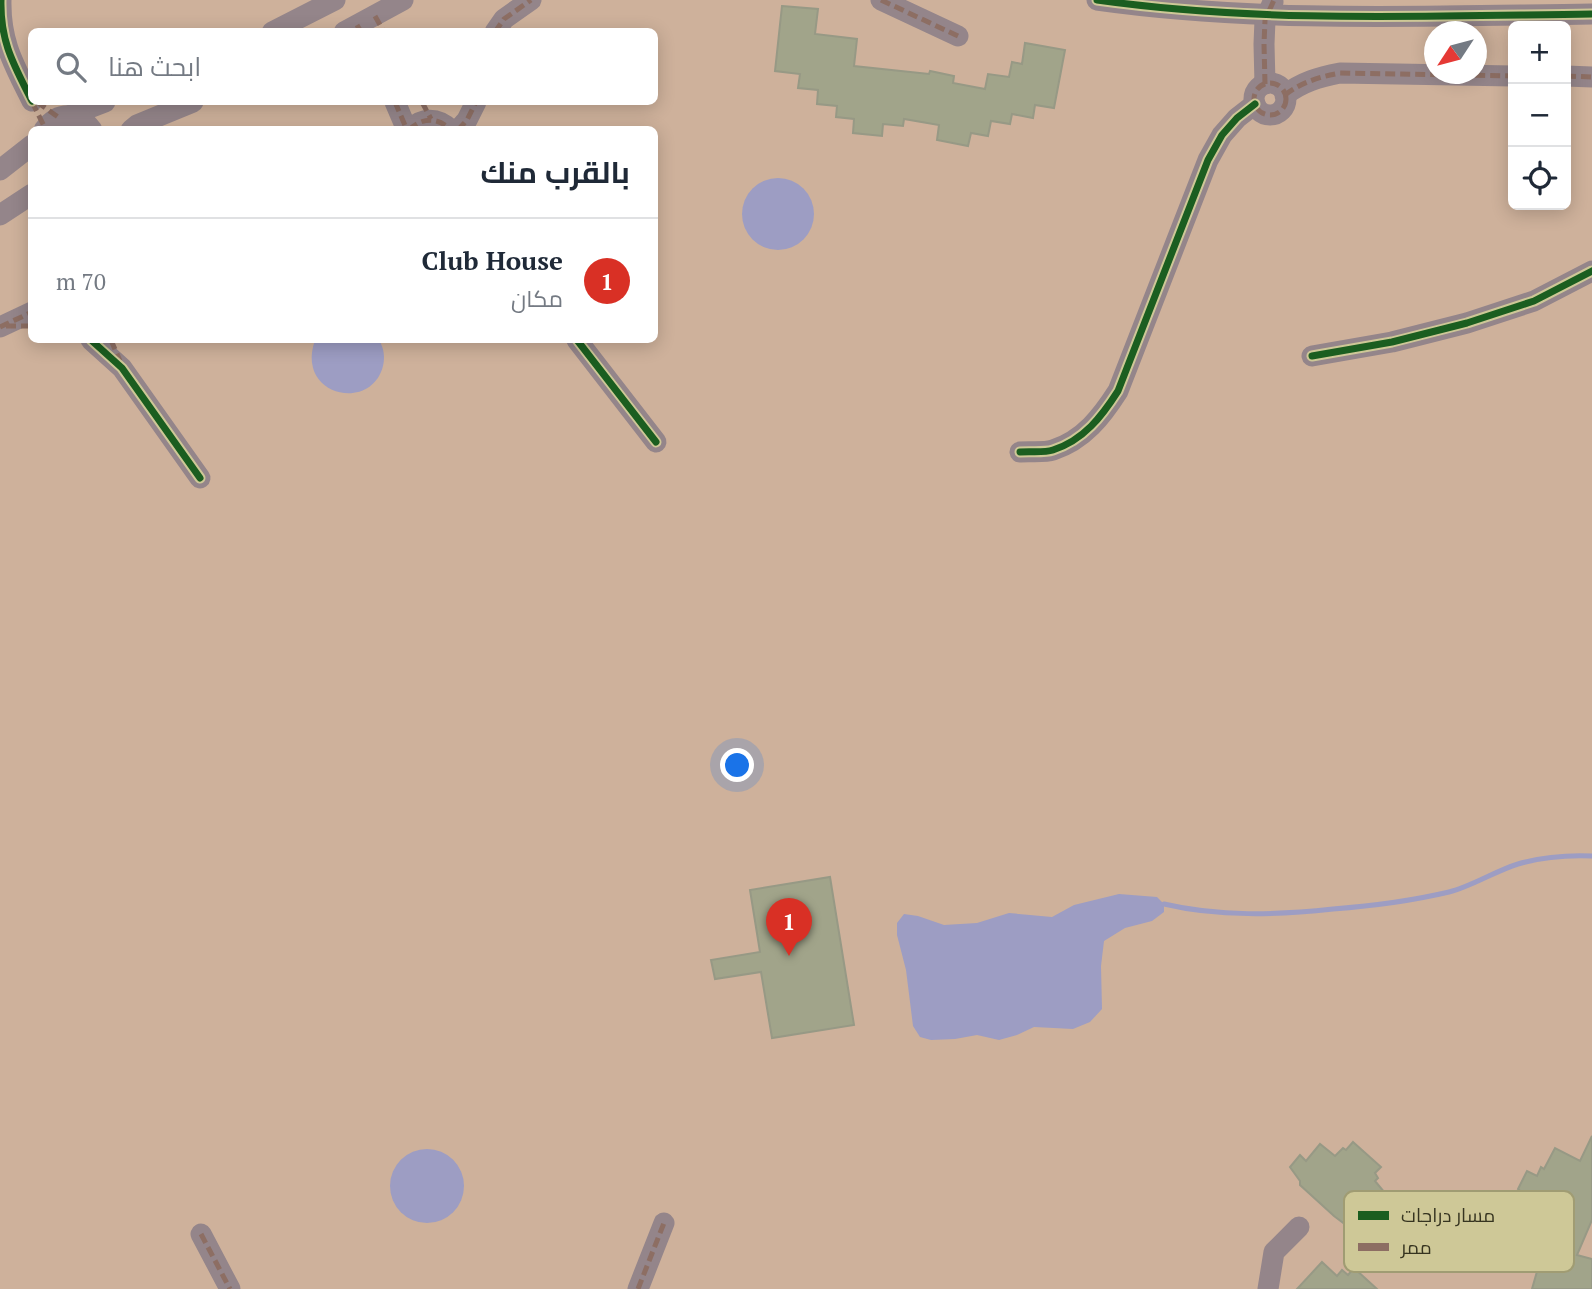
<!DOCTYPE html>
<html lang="ar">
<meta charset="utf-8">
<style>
:root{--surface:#fff;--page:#f6f6f7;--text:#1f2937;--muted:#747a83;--line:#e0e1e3;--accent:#d93025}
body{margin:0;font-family:"PT Serif",Cairo,serif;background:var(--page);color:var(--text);direction:rtl}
.controls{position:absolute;right:21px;top:21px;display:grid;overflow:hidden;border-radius:10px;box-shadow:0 4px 18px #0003}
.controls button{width:63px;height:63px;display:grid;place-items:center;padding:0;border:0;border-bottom:2px solid var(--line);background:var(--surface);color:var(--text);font:35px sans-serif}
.compass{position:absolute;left:1424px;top:21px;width:63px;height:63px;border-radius:50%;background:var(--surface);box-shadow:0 4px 18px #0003;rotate:234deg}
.you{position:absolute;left:738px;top:766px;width:24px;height:24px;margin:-18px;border:5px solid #fff;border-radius:50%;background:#1a73e8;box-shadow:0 0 0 10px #1a73e833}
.badge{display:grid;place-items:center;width:46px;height:46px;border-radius:50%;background:var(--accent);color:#fff;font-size:23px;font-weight:700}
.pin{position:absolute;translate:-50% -58px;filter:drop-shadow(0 2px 4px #0008)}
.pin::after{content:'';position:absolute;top:37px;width:24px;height:21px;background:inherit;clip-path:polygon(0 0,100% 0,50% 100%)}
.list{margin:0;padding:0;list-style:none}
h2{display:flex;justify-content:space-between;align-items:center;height:91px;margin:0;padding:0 28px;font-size:30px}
h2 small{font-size:23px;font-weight:400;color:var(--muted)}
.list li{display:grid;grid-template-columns:46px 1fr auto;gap:21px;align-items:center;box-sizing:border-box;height:126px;padding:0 28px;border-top:2px solid var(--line)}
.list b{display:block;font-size:26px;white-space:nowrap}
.list p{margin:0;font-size:23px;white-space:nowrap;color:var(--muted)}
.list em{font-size:23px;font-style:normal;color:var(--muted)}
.icon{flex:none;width:38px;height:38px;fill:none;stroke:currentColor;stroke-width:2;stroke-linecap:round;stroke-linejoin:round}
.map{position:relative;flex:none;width:1592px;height:1289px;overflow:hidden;direction:ltr}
.search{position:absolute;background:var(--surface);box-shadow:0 4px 18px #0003;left:28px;top:28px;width:630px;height:77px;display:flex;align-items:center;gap:18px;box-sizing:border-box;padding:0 24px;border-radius:10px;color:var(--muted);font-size:26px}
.panel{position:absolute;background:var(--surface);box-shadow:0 4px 18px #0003;left:28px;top:126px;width:630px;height:217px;border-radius:10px;direction:rtl}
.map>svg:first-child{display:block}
</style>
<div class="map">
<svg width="1592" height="1289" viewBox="0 0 1592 1289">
<rect width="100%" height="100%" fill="#c1bea4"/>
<!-- green -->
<path fill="#ceb19b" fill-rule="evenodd" d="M 0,0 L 1592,0 L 1592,1289 L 0,1289 ZM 1513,26 L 1566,26 L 1566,205 L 1513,205 ZM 32,32 L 654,32 L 654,102 L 32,102 ZM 1434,32 L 1476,32 L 1476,74 L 1434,74 ZM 32,130 L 654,130 L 654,340 L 32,340 Z"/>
<!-- water -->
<g fill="#9d9dc3">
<circle cx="778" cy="214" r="36"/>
<path d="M 315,340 L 379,340 C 384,348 385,357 383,366 C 371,413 295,396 315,340 Z"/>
<polygon points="1119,894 1157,897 1164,904 1164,912 1152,921 1125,928 1104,941 1101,966 1102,1009 1090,1022 1073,1029 1034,1027 1017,1035 999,1040 977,1035 955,1039 931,1040 920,1037 913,1026 906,970 897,935 897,923 904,914 918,916 944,925 977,923 1009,913 1052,917 1074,905"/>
<circle cx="427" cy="1186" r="37"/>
</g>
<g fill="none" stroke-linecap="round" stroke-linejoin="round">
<!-- stream -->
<path stroke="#9d9dc3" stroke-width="5" d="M 1164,904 C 1219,917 1277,915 1333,909 C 1372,906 1411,901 1449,892 C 1473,886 1495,871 1518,864 C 1542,857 1568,855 1592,856"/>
</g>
<!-- building -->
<g fill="#a1a48a" stroke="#979985" stroke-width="2">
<polygon points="782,6 818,9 815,34 857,39 854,66 929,74 930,71 954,76 953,83 985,89 988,74 1009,77 1012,62 1022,64 1025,43 1065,50 1054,108 1035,105 1033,118 1012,114 1010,124 991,121 988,136 971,133 968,146 937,140 939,125 904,119 903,126 883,124 882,136 853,133 854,119 836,117 837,106 817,104 818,90 798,88 800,74 775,71"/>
<polygon points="830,877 854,1025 772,1038 761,972 715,979 711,960 760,952 750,890"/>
<polygon points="1592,1136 1592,1220 1577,1255 1592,1259 1592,1289 1532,1289 1538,1268 1550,1271 1559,1242 1534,1230 1527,1222 1533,1209 1529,1204 1530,1200 1518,1189 1527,1171 1537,1176 1541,1167 1544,1169 1555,1148 1580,1161"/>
<polygon points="1353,1142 1381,1167 1375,1173 1378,1178 1375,1181 1385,1193 1367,1215 1375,1221 1362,1237 1334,1216 1300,1185 1300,1181 1290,1167 1300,1155 1306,1161 1320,1144 1335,1156 1343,1148 1346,1150"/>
<polygon points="1322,1262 1337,1276 1342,1270 1348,1275 1354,1268 1377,1289 1297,1289"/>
</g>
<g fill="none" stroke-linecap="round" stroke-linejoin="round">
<!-- minor -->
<g stroke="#94858a" stroke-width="21">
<path d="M 1,0 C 0,42 14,65 32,101"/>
<polyline points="881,0 958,36"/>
<path d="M 1097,0 C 1260,23 1427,16 1592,14"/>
<polyline points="272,32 335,0"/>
<polyline points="344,32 403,0"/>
<polyline points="495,32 504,19 531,0"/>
<polyline points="1566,76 1592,77"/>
<circle cx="1270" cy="99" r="16"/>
<polyline points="1265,84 1264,44 1265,20 1273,2"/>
<path d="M 1285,95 C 1302,82 1319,77 1340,73 L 1513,76"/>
<polyline points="395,102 407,130"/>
<polyline points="71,115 105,102"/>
<path d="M 44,130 C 58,111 78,111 92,130"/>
<polyline points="131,130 137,125 193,102"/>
<path d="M 409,130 C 422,117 438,117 451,130"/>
<polyline points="458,130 467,120 476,102"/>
<polyline points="0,170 32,145"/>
<polyline points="0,215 32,194"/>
<polyline points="0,327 32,312"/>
<polyline points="91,340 122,368 200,478"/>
<polyline points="577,340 656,442"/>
<polyline points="1312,356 1392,342 1467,323 1534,301 1592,271"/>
<path d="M 1020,452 C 1030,451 1044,453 1053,450 C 1084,440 1102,416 1118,391 L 1208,160 L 1222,135 L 1237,118 L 1255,104"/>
<polyline points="201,1234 230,1289"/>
<polyline points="638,1289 664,1223"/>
<polyline points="1268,1289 1274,1252 1299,1227"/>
</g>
<!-- quiet -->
<g stroke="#8d6e63" stroke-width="5" stroke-dasharray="10 5" stroke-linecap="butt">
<polyline points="881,0 958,36"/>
<polyline points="375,16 384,32"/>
<polyline points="357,25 361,32"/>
<polyline points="495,32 504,19 531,0"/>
<polyline points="1566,76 1592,77"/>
<circle cx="1270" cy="99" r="16"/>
<polyline points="1265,84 1264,44 1265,20 1274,0"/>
<path d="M 1285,95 C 1302,82 1319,77 1340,73 L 1513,76"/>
<polyline points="32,102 45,128"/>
<polyline points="37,102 58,117"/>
<polyline points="395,102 407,130"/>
<polyline points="422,102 431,119"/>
<path d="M 409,130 C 422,117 438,117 451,130"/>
<polyline points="458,130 467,120 476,102"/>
<polyline points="6,326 32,326"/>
<polyline points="0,327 32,312"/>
<polyline points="111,340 120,361"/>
<polyline points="201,1234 230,1289"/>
<polyline points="638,1289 664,1223"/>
</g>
<!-- cycleway casing -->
<g stroke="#cec897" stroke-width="11">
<g id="cycleway">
<path d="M 1,0 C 0,42 14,65 32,101"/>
<path d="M 1097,0 C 1260,23 1427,16 1592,14"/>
<polyline points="91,340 122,368 200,478"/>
<polyline points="577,340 656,442"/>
<polyline points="1312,356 1392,342 1467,323 1534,301 1592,271"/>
<path d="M 1020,452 C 1030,451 1044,453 1053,450 C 1084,440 1102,416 1118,391 L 1208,160 L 1222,135 L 1237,118 L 1255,104"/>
</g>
</g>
<!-- cycleway -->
<use href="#cycleway" stroke="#1b5e20" stroke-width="7"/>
</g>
<!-- legend -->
<rect x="1344" y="1191" width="230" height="81" rx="10" fill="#cec897" stroke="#a09c73" stroke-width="2"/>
<rect x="1358" y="1211" width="31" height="9" fill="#1b5e20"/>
<rect x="1358" y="1243" width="31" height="8" fill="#8d6e63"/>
<g font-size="19" fill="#363420">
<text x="1401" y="1222">مسار دراجات</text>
<text x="1401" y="1254">ممر</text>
</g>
</svg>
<div class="controls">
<button>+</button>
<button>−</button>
<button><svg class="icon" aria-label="locate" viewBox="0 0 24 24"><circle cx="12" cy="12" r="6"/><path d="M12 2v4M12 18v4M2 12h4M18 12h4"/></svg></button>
</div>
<svg class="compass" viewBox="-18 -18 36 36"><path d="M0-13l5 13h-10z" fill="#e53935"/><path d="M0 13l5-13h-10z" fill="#747a83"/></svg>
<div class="you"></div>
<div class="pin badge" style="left:789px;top:956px">1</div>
<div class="search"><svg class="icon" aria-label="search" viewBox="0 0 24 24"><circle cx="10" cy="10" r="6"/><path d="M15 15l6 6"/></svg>ابحث هنا</div>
<section class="panel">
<h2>بالقرب منك<small></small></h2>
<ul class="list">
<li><span class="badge">1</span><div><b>Club House</b><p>مكان</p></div><em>70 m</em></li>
</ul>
</section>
</div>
